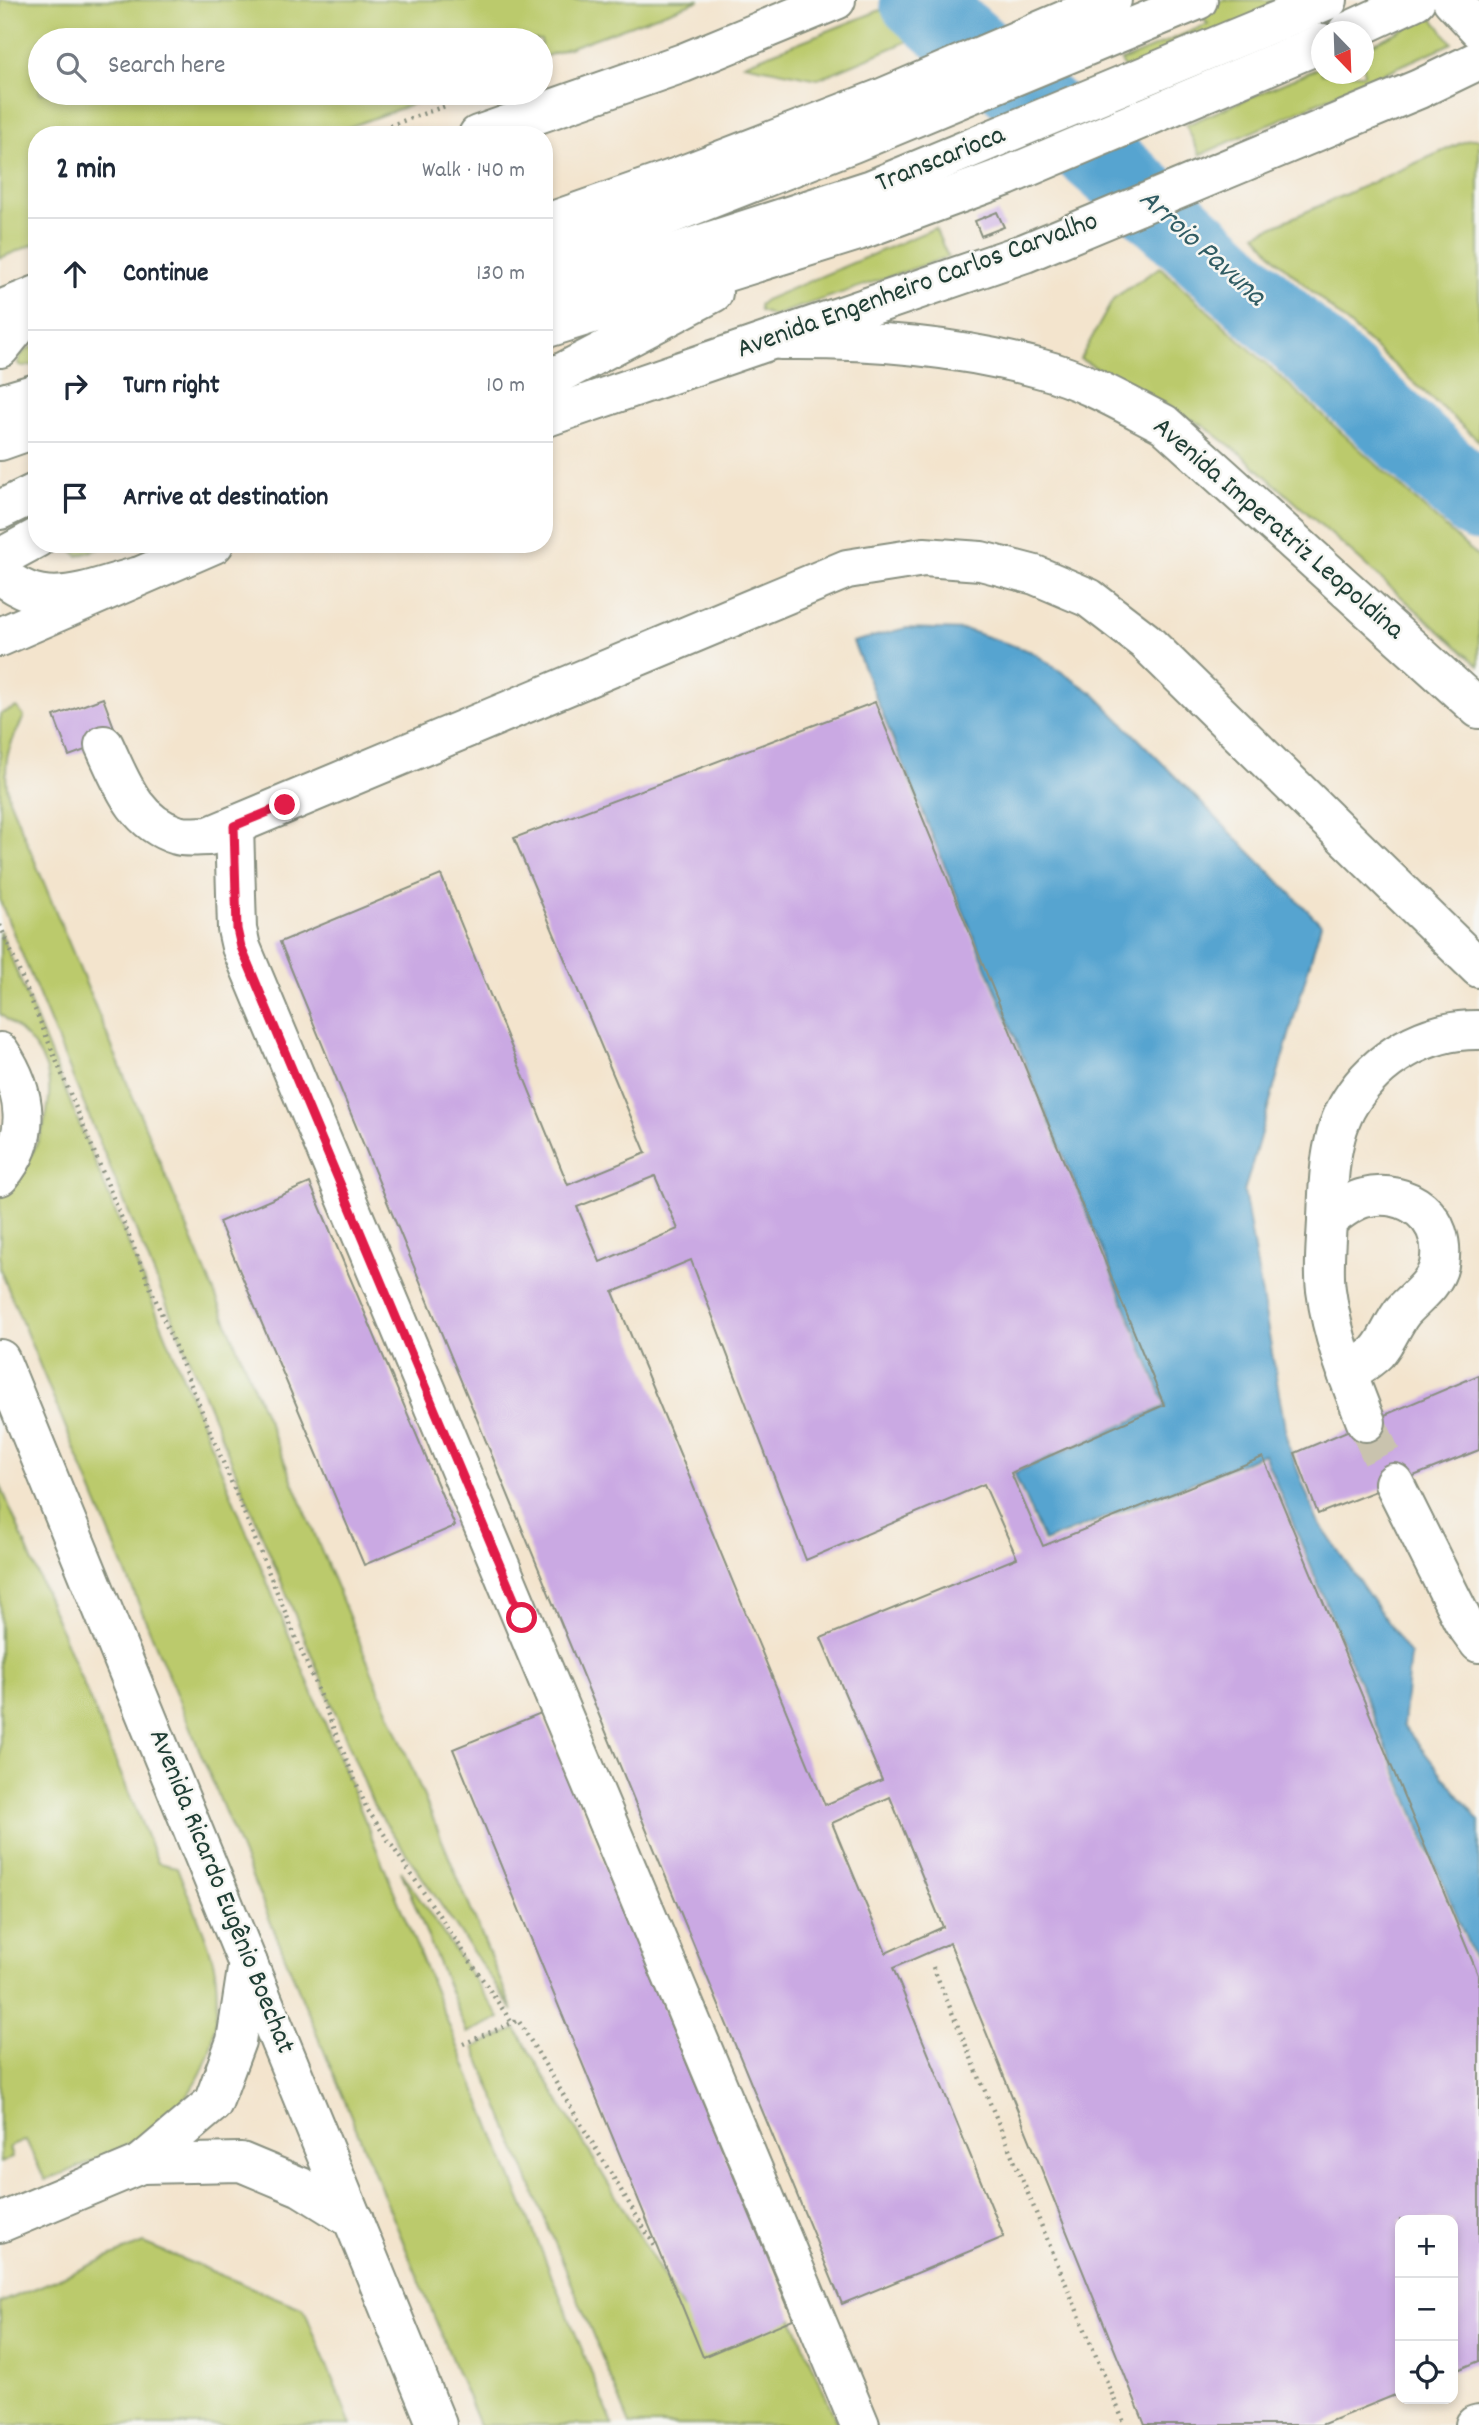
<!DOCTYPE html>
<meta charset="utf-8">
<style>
:root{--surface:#fff;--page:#f2f2f3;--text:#1f2937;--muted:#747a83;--line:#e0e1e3}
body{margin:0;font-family:Dekko,sans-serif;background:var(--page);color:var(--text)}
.controls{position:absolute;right:21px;bottom:21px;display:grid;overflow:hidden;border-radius:14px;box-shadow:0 4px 10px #0003}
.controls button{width:63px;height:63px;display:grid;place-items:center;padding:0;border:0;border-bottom:2px solid var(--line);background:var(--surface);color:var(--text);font:35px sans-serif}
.compass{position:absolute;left:1311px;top:21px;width:63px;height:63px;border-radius:50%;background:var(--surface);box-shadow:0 4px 10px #0003;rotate:157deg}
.stop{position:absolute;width:21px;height:21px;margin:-16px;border:5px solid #e11d48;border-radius:50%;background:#fff}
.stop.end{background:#e11d48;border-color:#fff;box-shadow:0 2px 7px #0008}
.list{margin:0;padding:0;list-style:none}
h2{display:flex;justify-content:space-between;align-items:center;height:91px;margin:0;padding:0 28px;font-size:30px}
h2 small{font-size:23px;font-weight:400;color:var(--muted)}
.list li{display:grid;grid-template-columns:46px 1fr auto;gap:21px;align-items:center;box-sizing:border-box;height:112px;padding:0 28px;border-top:2px solid var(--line)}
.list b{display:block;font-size:26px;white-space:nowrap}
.list em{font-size:23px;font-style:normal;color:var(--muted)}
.icon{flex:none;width:38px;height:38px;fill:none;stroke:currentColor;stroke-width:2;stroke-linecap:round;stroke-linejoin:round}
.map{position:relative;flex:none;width:1479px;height:2425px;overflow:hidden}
.search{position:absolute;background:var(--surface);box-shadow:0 4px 10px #0003;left:28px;top:28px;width:525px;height:77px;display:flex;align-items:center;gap:18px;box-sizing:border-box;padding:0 24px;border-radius:38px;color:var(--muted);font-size:26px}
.panel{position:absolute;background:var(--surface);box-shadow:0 4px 10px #0003;left:28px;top:126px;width:525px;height:427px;border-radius:28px}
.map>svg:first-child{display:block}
</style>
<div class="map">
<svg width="1479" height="2425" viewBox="0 0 1479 2425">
<rect width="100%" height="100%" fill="#f6f6f2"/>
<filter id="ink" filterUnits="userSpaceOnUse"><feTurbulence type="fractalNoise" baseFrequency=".0143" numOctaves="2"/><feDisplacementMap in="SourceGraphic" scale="14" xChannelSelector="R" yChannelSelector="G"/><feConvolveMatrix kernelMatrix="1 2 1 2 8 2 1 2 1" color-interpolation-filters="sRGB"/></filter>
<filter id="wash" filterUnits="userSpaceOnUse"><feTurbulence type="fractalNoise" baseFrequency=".00686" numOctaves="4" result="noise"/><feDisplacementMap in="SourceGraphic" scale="28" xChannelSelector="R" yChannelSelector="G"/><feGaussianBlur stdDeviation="1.57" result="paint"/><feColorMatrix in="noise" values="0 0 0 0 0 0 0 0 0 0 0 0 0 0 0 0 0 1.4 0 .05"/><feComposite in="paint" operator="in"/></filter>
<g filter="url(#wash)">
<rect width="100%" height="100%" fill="#f3e4cd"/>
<!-- green -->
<g fill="#bbca6c" stroke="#6d8450" stroke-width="2">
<polygon points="0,0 700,0 541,58 541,40 40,40 40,93 443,93 327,135 37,135 37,243 0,258"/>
<polygon points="1223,0 1305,0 1128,76 1121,61 1208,24 1196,11"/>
<polygon points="901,2 930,32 818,79 744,64"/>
<polygon points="1431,16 1452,43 1200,155 1186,125 1321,67 1322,74 1364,74 1364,48"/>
<polygon points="1470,139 1479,139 1479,441 1277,260 1256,234"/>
<polygon points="935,228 948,257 773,316 760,311 759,305 765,300"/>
<polygon points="1160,267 1479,558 1479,666 1241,454 1204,426 1080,359 1114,298"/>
<path d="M 37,345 L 37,364 L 24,367 L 18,364 C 19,353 27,349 37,345 Z"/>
<polygon points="72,544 111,544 78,556 72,551"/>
<path d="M 17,707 L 24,717 C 7,749 2,762 9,799 L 513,2011 L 374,1806 L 0,901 L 0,714 Z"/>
<path d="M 0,931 L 613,2425 L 479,2425 L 0,1269 L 0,1197 C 30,1167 59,1112 46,1068 C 38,1045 18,1028 0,1014 Z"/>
<path d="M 0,1484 L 158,1863 L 177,1867 C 188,1897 205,1929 213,1961 C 218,1980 217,2006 215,2025 C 204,2119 123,2151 45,2180 L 26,2140 L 9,2147 L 12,2158 L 0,2163 Z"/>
<polygon points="401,1871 500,2018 467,2033"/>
<polygon points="516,2029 683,2309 793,2319 838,2425 630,2425 474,2047"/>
<polygon points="143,2243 304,2309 351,2425 0,2425 0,2303"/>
</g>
<!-- water -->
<polygon fill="#57a4d0" stroke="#3b7082" stroke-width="2" points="906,628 967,630 1032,652 1094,694 1321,924 1244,1192 1288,1445 1317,1520 1410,1655 1403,1725 1479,1821 1479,1970 1264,1454 1044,1542 1014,1473 1166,1406 853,642"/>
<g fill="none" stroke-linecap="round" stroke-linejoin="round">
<!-- river -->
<polyline stroke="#57a4d0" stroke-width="77" points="918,0 1158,209 1479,503"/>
</g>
<g id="blocks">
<!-- building -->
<g fill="#caa9e3" fill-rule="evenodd">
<polygon points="997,212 1004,227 981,236 975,221"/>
<polygon points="103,698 118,738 69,756 54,716"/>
<path d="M 875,702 L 1164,1405 L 1011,1473 L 1043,1546 L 1263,1457 L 1479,1977 L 1479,2361 L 1453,2372 L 1453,2220 L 1400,2220 L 1400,2393 L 1321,2425 L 1145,2425 L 950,1943 L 893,1968 L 1004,2237 L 842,2304 L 280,942 L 441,875 L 568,1185 L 646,1153 L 514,838 ZM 655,1176 L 678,1229 L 600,1262 L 577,1207 ZM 691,1260 L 806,1560 L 984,1484 L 1017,1558 L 821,1638 L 882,1780 L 825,1805 L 613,1292 ZM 890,1797 L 943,1927 L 886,1953 L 832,1823 Z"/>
<polygon points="310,1183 455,1526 364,1565 219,1222"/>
<polygon points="1479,1375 1479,1450 1318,1514 1295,1453"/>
<polygon points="541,1713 793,2319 703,2357 453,1749"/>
</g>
</g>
</g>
<g filter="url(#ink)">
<use href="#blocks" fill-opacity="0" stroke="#899080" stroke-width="2"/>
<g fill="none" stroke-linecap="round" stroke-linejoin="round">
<!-- minor-tunnel -->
<polyline stroke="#c9c3ae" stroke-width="38" stroke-dasharray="38 19" stroke-linecap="butt" points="1366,1422 1394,1483"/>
<!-- minor casing -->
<g stroke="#899080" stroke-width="42">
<g id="minor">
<polyline points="544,259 641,226 853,143 1198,0"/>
<polyline points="544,295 872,189 1328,0"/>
<path d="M 781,340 C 873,339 954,346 1042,369 C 1085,380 1125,404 1164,424 L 1479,709"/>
<polyline points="0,441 37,428"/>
<polyline points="0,510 37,492"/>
<path d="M 104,745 C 121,781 134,822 177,835 C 186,838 199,836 209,836 L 847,569 L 924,557 L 981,561 L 1035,575 L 1089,598 L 1145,641 L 1479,968"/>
<polyline points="234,826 237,929 241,947 860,2425"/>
<path d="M 0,1052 C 27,1092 33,1137 0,1176"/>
<path d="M 1327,1220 C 1338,1213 1351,1201 1364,1198 C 1407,1187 1448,1218 1439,1265 C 1435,1284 1416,1297 1403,1311 C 1393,1323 1388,1340 1377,1352 C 1368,1361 1357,1367 1347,1374"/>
<polyline points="0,1359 437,2425"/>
<path d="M 1366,1422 C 1349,1379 1332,1337 1326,1290 C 1323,1268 1326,1244 1327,1221 C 1328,1184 1329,1135 1350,1102 C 1377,1058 1427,1029 1479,1030"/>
<polyline points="1394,1483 1463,1621 1479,1643"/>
<polyline points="248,1963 236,2041 213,2103 141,2164 241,2162 301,2187 354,2220"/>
<polyline points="0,2223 141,2164"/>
<polyline points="1475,2425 1479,2424"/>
</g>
</g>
<!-- major casing -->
<g stroke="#899080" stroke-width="42">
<g id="major">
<polyline points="478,135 683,63 836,0"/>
<polyline points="0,310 37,295"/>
<polyline points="544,418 1025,253 1419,89 1479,60"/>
<polyline points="0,637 214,544"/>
</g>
</g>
<!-- highway casing -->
<g stroke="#899080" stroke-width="42">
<g id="highway">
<polyline points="1452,0 1479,29"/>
<polyline points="1347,32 1416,0"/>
<polyline points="544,224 675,178 882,98 1112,0"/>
<polyline points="544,329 858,231 1007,176 1322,43"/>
<polyline points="0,348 37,302"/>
<polyline points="544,382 713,293"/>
<polyline points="0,404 37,393"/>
<polyline points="0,558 37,538"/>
<path d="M 0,574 C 45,613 86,590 136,577"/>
</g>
</g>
<!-- path -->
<g stroke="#899080" stroke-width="4.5" stroke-dasharray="2 5" stroke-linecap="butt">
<polyline points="363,135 448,105"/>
<polyline points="0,925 367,1809 512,2023 518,2020 656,2248"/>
<polyline points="933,1967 1125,2425"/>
<polyline points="463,2044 512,2023"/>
</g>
<!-- minor -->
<use href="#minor" stroke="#fff" stroke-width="38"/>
<!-- major -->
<use href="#major" stroke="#fff" stroke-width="38"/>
<!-- highway -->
<use href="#highway" stroke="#fff" stroke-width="38"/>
</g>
</g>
<g fill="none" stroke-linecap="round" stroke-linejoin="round" filter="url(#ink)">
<!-- route -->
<polyline stroke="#e11d48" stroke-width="9" points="285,805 234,826 237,929 241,947 522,1618"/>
</g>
<g text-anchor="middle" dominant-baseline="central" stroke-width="5" stroke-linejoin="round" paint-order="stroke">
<!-- street labels -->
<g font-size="28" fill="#1f3d34" stroke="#f6f6f2">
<text transform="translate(941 161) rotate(-22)">Transcarioca</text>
<text transform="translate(918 287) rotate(-20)">Avenida Engenheiro Carlos Carvalho</text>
<text transform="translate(1277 530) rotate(41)">Avenida Imperatriz Leopoldina</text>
<text transform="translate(220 1892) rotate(68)">Avenida Ricardo Eugênio Boechat</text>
</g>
<!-- water labels -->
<g font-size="30" font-style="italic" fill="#305c63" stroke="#f6f6f2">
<text transform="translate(1201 249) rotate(42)">Arroio Pavuna</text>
</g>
</g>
</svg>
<div class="controls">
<button>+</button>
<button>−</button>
<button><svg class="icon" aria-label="locate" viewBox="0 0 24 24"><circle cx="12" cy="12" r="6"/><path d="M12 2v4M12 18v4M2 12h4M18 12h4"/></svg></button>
</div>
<svg class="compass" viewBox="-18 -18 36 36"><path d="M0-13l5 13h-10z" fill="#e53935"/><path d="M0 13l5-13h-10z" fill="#747a83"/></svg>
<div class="stop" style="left:522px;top:1618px"></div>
<div class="stop end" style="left:285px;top:805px"></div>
<div class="search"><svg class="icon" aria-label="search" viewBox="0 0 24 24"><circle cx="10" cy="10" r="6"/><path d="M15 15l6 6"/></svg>Search here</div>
<section class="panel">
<h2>2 min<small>Walk · 140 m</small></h2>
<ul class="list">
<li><svg class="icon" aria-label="ahead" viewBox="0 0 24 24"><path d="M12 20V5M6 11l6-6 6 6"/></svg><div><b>Continue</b></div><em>130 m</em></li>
<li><svg class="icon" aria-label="right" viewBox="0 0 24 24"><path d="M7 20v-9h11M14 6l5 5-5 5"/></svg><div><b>Turn right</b></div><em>10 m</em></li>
<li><svg class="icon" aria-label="arrive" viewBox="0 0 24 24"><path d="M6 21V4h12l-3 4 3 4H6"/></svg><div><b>Arrive at destination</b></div></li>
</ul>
</section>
</div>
